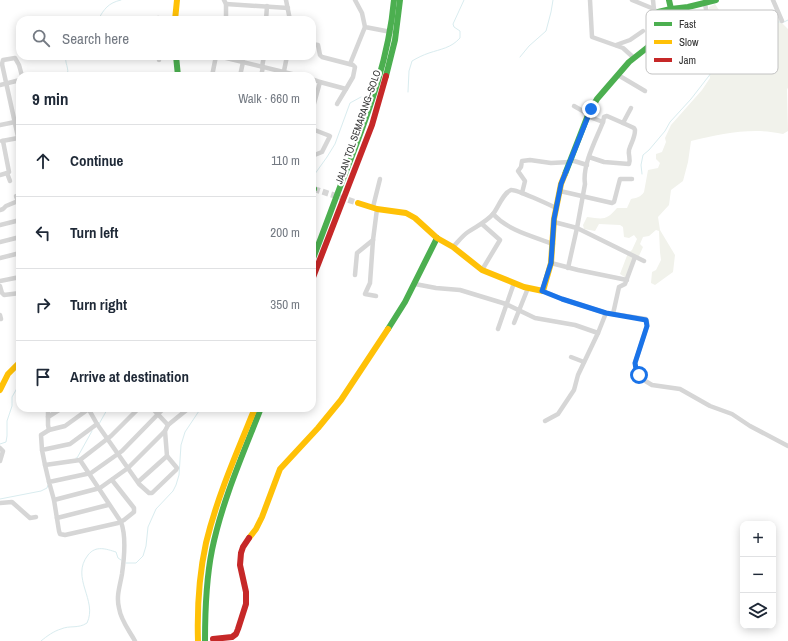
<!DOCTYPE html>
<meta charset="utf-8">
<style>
:root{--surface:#fff;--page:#f6f6f7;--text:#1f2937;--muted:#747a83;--line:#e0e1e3}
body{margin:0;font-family:"Archivo Narrow",sans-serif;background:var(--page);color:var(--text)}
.controls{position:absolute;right:12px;bottom:12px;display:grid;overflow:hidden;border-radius:8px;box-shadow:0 2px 10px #0003}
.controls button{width:36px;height:36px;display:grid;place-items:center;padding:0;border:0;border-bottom:1px solid var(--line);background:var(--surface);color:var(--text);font:20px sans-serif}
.stop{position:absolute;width:12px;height:12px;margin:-9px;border:3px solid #1a73e8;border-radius:50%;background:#fff}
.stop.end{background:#1a73e8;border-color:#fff;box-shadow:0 1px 4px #0008}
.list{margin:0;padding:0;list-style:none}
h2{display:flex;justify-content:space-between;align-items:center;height:52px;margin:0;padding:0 16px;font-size:17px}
h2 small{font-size:13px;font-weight:400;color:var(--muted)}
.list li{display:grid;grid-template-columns:26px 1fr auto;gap:12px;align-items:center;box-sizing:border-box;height:72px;padding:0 16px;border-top:1px solid var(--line)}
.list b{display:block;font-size:15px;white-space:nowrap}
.list em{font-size:13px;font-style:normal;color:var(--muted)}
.icon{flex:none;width:22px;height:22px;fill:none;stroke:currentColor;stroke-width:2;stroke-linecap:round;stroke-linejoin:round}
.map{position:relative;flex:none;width:788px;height:641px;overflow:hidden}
.search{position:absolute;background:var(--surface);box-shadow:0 2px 10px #0003;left:16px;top:16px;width:300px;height:44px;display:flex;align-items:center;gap:10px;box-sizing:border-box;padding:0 14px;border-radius:12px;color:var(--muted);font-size:15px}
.panel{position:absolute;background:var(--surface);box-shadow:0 2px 10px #0003;left:16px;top:72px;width:300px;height:340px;border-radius:12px}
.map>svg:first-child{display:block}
</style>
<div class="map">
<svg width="788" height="641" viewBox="0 0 788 641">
<rect width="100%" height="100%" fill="#fff"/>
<!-- green -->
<path fill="#f1f2eb" d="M 715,4 L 721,13 L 724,13 L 729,21 L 724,28 L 731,41 L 732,42 L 738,42 L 742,50 C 751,47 757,36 764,30 L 762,18 L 767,14 L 776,13 L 779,20 L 788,29 L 788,88 L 787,89 L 788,131 L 783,134 C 752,127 722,134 691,141 L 688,162 L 683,181 L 671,190 L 669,205 L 658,217 L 660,230 L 675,255 L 673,272 L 655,285 L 651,283 L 652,272 L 656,270 L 661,260 L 660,252 L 659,231 L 656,230 L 649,236 L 643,237 L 640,244 L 643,247 L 639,256 L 633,261 L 626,278 L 620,274 L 628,253 L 632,250 L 637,239 L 634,235 L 629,238 L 624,237 L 623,227 L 620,225 L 599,224 L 595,231 L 584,229 L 583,225 L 587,217 C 603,219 606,221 617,208 L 627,208 L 631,199 C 636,198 641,197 644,192 L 648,170 L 658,168 L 660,163 L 656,159 L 656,154 L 662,152 L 666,142 L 665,138 L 671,125 L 702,90 L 710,78 L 709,74 L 704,71 L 707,67 L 707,65 L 697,60 L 690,59 L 684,67 L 678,64 L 677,59 L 678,49 L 691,48 L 694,42 L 701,38 L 706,29 L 712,23 L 709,8 L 709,7 Z"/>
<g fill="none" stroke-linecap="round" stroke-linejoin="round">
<!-- stream -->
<g stroke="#d9ecef" stroke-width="1">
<path d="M 98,20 C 104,9 108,3 121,0"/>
<polyline points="784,22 788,20"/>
<path d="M 66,56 C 64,63 70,68 67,76"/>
<polyline points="520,57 529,46 546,31 551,12 553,0"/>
<path d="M 408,92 L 409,71 L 412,61 C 417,58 423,55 429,53 C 441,49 451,48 460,38 L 460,31 L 454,27 L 453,24 L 464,0"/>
<polyline points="642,174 641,165 643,155 649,150 665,131 670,122 691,99 722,59 730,52 769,24 775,22 781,22"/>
<polyline points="312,178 327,157 335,144 350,103 361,97"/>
<polyline points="99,424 108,408"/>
<polyline points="0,444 6,442 7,436 7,421 12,406 12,397 20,383"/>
<polyline points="76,458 77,458 92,431"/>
<polyline points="0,499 41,491 47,488 48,485"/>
<polyline points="126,563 136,563 143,556 146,546 148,527 156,509 173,491 176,485 179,475 181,445 185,432 201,408"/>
<path d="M 41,641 C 47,636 54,631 61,629 C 70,625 78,629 87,623 C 98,600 70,578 88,555 C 96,545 106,549 116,552 L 118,558 L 121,560"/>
</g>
<!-- secondary-tunnel -->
<polyline stroke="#d6d6d6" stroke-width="6" stroke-dasharray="6 3" stroke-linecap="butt" points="314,189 358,203"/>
<!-- street -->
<g stroke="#d6d6d6" stroke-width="4.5">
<polyline points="224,0 226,4 226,20"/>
<polyline points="286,0 290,20"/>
<polyline points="355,0 362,13 365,27 391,32"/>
<polyline points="590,0 592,37 623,48 634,58"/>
<polyline points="632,0 654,9"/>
<polyline points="653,0 654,10"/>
<polyline points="773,0 782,21"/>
<polyline points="226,4 288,8"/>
<polyline points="158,18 166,20"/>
<polyline points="266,20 267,6"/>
<polyline points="683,37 683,46 688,61 704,68"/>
<polyline points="651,41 683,37 683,8"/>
<polyline points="312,44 318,45 320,55 322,57 353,65 355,67 353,77 346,89 320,82"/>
<polyline points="616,45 630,40 643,31"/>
<polyline points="684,49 694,37 709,24 705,4"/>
<polyline points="218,56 300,76"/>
<polyline points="159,60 159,56"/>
<polyline points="350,64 365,27"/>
<polyline points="262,67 264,56"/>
<polyline points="618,75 645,91"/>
<polyline points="212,76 216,56"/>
<polyline points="240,76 243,62"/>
<polyline points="261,76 263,67"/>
<polyline points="283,76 287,56"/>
<polyline points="312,79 320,82 312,111"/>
<polyline points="0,85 20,80"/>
<polyline points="337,104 346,89"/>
<polyline points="574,106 588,114"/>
<polyline points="587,116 603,122 604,117 607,116 623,123 631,108"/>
<polyline points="0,125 15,122"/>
<polyline points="312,129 330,136 322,152 312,156"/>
<polyline points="2,141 18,138"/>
<polyline points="20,146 2,64 3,60 15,58 19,65 22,76"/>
<path d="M 589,157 L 604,162 L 629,164 C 631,159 628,155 629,150 C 631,143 635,138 635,130 L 634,128 L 623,123"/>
<polyline points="571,160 587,165"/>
<polyline points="7,173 10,181"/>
<polyline points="0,175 7,173 9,172 3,141"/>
<polyline points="560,191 612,203 614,202 620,179 632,179"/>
<polyline points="522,193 525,181 518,171 521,167 522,161 530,160 551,163 570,162"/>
<polyline points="16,196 20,207"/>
<polyline points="373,207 380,179"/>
<polyline points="0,210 3,209 6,206 18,201"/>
<path d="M 493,214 C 509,231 532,236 553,244"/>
<polyline points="554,222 577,228 644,261"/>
<polyline points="0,225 20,220"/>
<polyline points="0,242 20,237"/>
<path d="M 453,247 C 458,242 462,236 468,232 C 477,226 486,222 493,214 C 498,208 503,193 511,190 C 516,189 550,205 556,208"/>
<polyline points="0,258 20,253"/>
<polyline points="551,263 578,270 627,280"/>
<path d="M 568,268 L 577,228 L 585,184 C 582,165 596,140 603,122"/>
<polyline points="482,270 500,240 482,224"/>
<polyline points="355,275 357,253 373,240"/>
<polyline points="0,281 20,277"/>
<polyline points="415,284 436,288 460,290 506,304 535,318 575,325 598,333"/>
<polyline points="0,286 2,293 4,295 20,293"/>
<polyline points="543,291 562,299 606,313 646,319 647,322 647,326 635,363 636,369 642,379 652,385 680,389 710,406 732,414 750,426 788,446"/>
<polyline points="376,296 365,294 370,283 373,240 377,209"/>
<polyline points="613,314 619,287 625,284 635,257"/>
<polyline points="0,315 1,319"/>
<polyline points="514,323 528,288"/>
<polyline points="498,329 514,283"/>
<polyline points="571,357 584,362"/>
<polyline points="48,408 48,425 49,430 65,426 90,408"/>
<polyline points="88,408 97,424 139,484 149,493 152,493 176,470 177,468 167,456"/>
<polyline points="152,408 168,425 189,408"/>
<polyline points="48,417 62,408"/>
<polyline points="545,421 558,414 574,390 578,375 598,333 606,313"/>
<polyline points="0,448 3,451 0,461"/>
<polyline points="42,450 41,435 49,430"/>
<polyline points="45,465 42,450 70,444 97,424"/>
<polyline points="112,480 134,508 134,512 124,520 118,523 65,535 60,534 59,531 54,500 49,482 91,473 122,451 164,408"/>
<polyline points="49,482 45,465 80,460"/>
<polyline points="138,482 167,456 165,431 168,425"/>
<polyline points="54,500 100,488 128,468 165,431"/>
<polyline points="0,503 12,502 30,518 36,517"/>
<polyline points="57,518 108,505"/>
<path d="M 135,641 C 129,630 121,621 119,608 C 116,596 120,586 122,574 C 124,560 126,535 121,522 L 80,460 L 111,436 L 139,408"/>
</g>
<!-- fast -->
<g stroke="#4caf50" stroke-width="6">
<polyline points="671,9 688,7 716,0"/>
<polyline points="176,56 178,76"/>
<polyline points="386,76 395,40 400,0"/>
<polyline points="565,174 588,115 597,99 629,62 648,47 651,41 654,18 658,12 671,9 669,0"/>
<polyline points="312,188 314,189"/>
<path d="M 312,261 C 325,228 337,194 350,161 C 370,109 389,56 394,0"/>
<polyline points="388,329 405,302 437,238"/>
<path d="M 205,641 C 205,610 206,580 212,550 C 222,501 243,454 261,408"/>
</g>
<!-- slow -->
<g stroke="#ffc107" stroke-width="6">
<polyline points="175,20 177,0"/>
<polyline points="358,203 377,209 406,213 415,218 437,238 453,247 482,270 524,287 543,291 551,263 554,219 561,184 565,174"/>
<polyline points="0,390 8,374 20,362"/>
<polyline points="249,538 256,529 262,517 280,469 318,428 341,400 388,329"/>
<path d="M 198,641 C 197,608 199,575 206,543 C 217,497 237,452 255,408"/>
</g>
<!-- jam -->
<g stroke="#c62828" stroke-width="6">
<polyline points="312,280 372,125 386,76"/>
<polyline points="213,639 232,637 236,634 238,629 246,604 246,592 240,565 241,553 243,547 249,538"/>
</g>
</g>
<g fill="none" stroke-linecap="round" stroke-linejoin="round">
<!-- route -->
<polyline stroke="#1a73e8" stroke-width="5" points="591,109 561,184 554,219 551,263 542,291 562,299 606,313 646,320 647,326 635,363 636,369 639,375"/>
</g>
<g text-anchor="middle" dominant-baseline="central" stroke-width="4" stroke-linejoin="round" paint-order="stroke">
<!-- street labels -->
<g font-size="10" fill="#323232" stroke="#fff">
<text transform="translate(358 127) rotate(-71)">JALAN TOL SEMARANG–SOLO</text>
</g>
</g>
<!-- legend -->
<rect x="646" y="10" width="132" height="64" rx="6" fill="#fff" stroke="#c2c2c2" stroke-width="1"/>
<rect x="654" y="22" width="18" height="4" fill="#4caf50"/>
<rect x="654" y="40" width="18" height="4" fill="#ffc107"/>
<rect x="654" y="58" width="18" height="4" fill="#c62828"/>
<g font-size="11" fill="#323232">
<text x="679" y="28">Fast</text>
<text x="679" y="46">Slow</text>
<text x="679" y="64">Jam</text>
</g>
</svg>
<div class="controls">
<button>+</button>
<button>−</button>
<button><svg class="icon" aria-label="layers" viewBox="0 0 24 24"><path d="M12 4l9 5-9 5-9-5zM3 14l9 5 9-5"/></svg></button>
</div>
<div class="stop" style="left:639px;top:375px"></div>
<div class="stop end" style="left:591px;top:109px"></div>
<div class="search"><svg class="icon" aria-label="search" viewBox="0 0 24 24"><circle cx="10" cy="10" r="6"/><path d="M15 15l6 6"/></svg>Search here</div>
<section class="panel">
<h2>9 min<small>Walk · 660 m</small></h2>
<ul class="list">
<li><svg class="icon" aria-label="ahead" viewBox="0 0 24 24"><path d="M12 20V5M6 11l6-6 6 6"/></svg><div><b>Continue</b></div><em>110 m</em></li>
<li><svg class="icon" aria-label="left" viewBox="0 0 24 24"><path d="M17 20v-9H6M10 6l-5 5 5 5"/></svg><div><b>Turn left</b></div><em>200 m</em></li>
<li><svg class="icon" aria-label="right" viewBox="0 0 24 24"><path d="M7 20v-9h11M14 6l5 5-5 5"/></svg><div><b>Turn right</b></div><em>350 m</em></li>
<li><svg class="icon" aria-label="arrive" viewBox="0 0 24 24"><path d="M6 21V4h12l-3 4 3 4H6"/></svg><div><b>Arrive at destination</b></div></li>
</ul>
</section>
</div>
